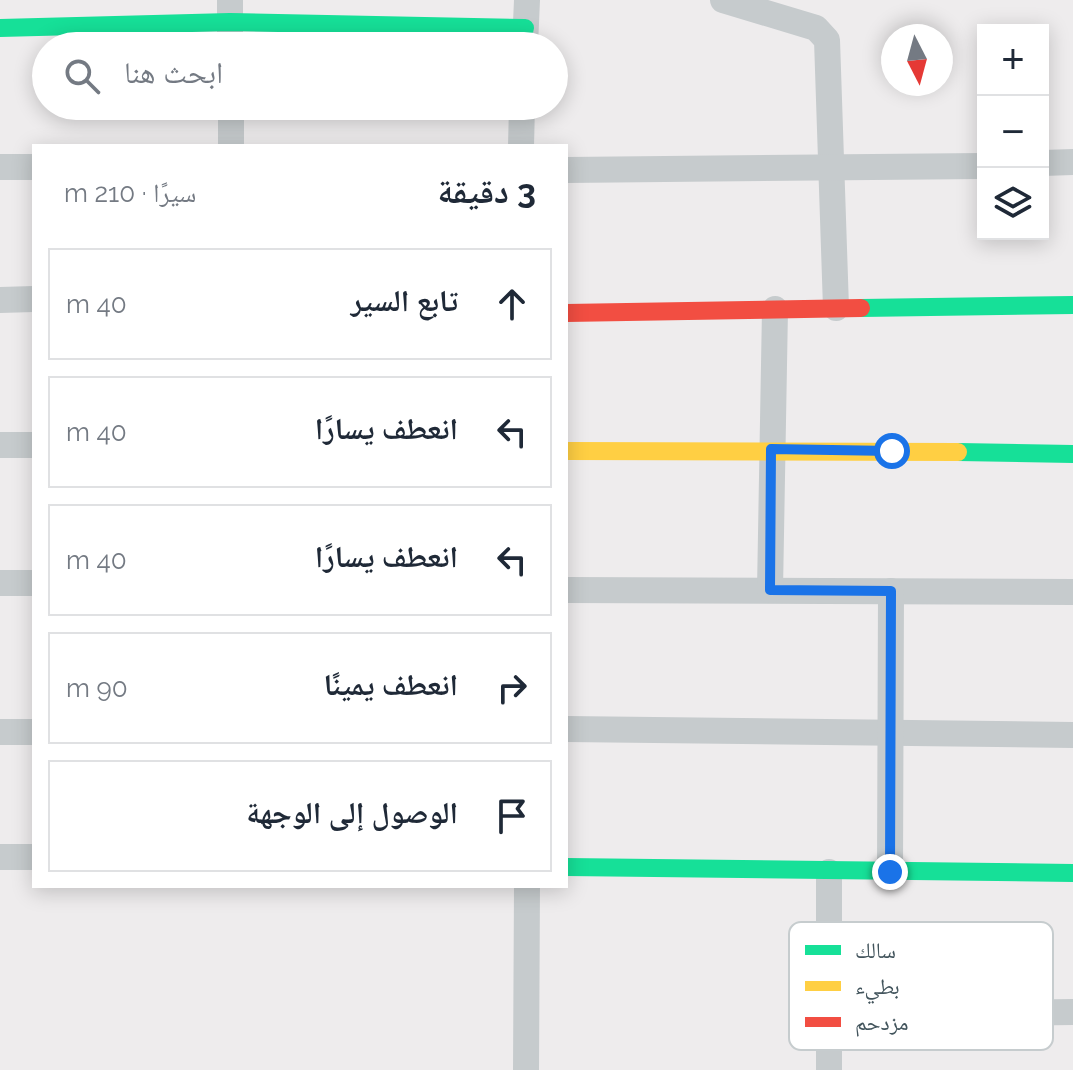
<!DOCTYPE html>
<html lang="ar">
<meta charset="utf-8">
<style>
:root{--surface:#fff;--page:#f6f6f7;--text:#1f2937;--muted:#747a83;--line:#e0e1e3}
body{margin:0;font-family:Raleway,"Noto Naskh Arabic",sans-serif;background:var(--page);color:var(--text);direction:rtl}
.controls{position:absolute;right:24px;top:24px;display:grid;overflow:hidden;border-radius:0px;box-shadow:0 4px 20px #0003}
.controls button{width:72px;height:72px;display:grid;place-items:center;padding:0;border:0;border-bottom:2px solid var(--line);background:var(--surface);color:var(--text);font:40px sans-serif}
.compass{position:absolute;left:881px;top:24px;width:72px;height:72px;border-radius:50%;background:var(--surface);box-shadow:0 4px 20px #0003;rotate:174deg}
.stop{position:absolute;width:24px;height:24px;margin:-18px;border:6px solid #1a73e8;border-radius:50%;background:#fff}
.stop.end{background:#1a73e8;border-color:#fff;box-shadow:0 2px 8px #0008}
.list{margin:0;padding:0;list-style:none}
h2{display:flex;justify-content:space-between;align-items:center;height:104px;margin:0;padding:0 32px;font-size:34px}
h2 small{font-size:26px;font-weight:400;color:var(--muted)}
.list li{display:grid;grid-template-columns:52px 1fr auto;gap:24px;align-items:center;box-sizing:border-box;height:112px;margin:0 16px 16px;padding:0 16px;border:2px solid var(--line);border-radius:0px}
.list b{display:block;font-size:30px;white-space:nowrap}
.list em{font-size:26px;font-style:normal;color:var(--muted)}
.icon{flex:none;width:44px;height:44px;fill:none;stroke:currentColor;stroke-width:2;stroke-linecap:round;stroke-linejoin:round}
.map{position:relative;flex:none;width:1073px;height:1070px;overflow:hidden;direction:ltr}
.search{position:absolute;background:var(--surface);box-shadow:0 4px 20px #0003;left:32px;top:32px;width:536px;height:88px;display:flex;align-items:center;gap:20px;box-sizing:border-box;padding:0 28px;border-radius:44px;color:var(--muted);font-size:30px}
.panel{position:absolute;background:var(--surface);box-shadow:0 4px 20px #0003;left:32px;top:144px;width:536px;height:744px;border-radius:0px;direction:rtl}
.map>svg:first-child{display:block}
</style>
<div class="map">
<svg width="1073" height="1070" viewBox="0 0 1073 1070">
<rect width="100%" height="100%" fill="#eeeced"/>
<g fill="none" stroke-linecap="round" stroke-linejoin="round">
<!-- street -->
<g stroke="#c6cbcd" stroke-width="26">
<polyline points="230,0 230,46"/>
<polyline points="723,0 816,28 827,40 836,308"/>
<polyline points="525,46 527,0"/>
<polyline points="231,146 231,106"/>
<polyline points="521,146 522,106"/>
<polyline points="1043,163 1073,162"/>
<polyline points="0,167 34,167"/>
<polyline points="566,170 983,166"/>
<polyline points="0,300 34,299"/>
<polyline points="0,445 34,445"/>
<polyline points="0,583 34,583"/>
<polyline points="566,590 1073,592"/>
<polyline points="770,590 775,309"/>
<polyline points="566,729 1073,735"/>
<polyline points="0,732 34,732"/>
<polyline points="0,857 34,857"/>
<polyline points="829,872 829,1070"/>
<polyline points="890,872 891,591"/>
<polyline points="830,1015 1073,1012"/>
<polyline points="526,1070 527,886"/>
</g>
<!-- fast -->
<g stroke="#16e098" stroke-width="18">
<polyline points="0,28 230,22 525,28"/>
<polyline points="861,308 1073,305"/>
<polyline points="958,452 1073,454"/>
<polyline points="566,867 1073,873"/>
</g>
<!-- slow -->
<polyline stroke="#ffcf43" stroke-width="18" points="566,451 958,452"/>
<!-- jam -->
<polyline stroke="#f24e42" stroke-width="18" points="566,313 861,308"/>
</g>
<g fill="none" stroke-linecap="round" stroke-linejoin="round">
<!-- route -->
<polyline stroke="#1a73e8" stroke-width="10" points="890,872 891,591 770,590 771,449 892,451"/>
</g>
<!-- legend -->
<rect x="789" y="922" width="264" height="128" rx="12" fill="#fff" stroke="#c6ccce" stroke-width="2"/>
<rect x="805" y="945" width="36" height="10" fill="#16e098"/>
<rect x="805" y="981" width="36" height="10" fill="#ffcf43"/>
<rect x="805" y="1017" width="36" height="10" fill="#f24e42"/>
<g font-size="22" fill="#42545c">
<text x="855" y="958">سالك</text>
<text x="855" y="994">بطيء</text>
<text x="855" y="1030">مزدحم</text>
</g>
</svg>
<div class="controls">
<button>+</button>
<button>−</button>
<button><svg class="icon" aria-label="layers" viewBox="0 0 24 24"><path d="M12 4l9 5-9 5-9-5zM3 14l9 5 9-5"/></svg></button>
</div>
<svg class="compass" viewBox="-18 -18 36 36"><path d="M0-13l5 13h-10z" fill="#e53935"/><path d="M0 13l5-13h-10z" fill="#747a83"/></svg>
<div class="stop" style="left:892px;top:451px"></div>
<div class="stop end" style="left:890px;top:872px"></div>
<div class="search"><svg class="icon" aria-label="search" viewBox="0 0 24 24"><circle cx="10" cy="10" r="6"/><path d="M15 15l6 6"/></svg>ابحث هنا</div>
<section class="panel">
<h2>3 دقيقة<small>سيرًا · 210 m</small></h2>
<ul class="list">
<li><svg class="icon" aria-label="ahead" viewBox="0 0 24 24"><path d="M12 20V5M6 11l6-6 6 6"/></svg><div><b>تابع السير</b></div><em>40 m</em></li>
<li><svg class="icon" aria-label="left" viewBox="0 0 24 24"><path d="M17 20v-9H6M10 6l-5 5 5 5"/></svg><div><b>انعطف يسارًا</b></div><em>40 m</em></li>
<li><svg class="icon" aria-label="left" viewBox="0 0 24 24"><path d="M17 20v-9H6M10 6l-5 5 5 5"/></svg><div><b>انعطف يسارًا</b></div><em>40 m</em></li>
<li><svg class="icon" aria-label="right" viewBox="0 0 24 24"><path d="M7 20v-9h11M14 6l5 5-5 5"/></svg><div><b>انعطف يمينًا</b></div><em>90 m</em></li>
<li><svg class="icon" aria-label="arrive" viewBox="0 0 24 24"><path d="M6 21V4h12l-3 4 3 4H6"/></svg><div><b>الوصول إلى الوجهة</b></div></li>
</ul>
</section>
</div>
